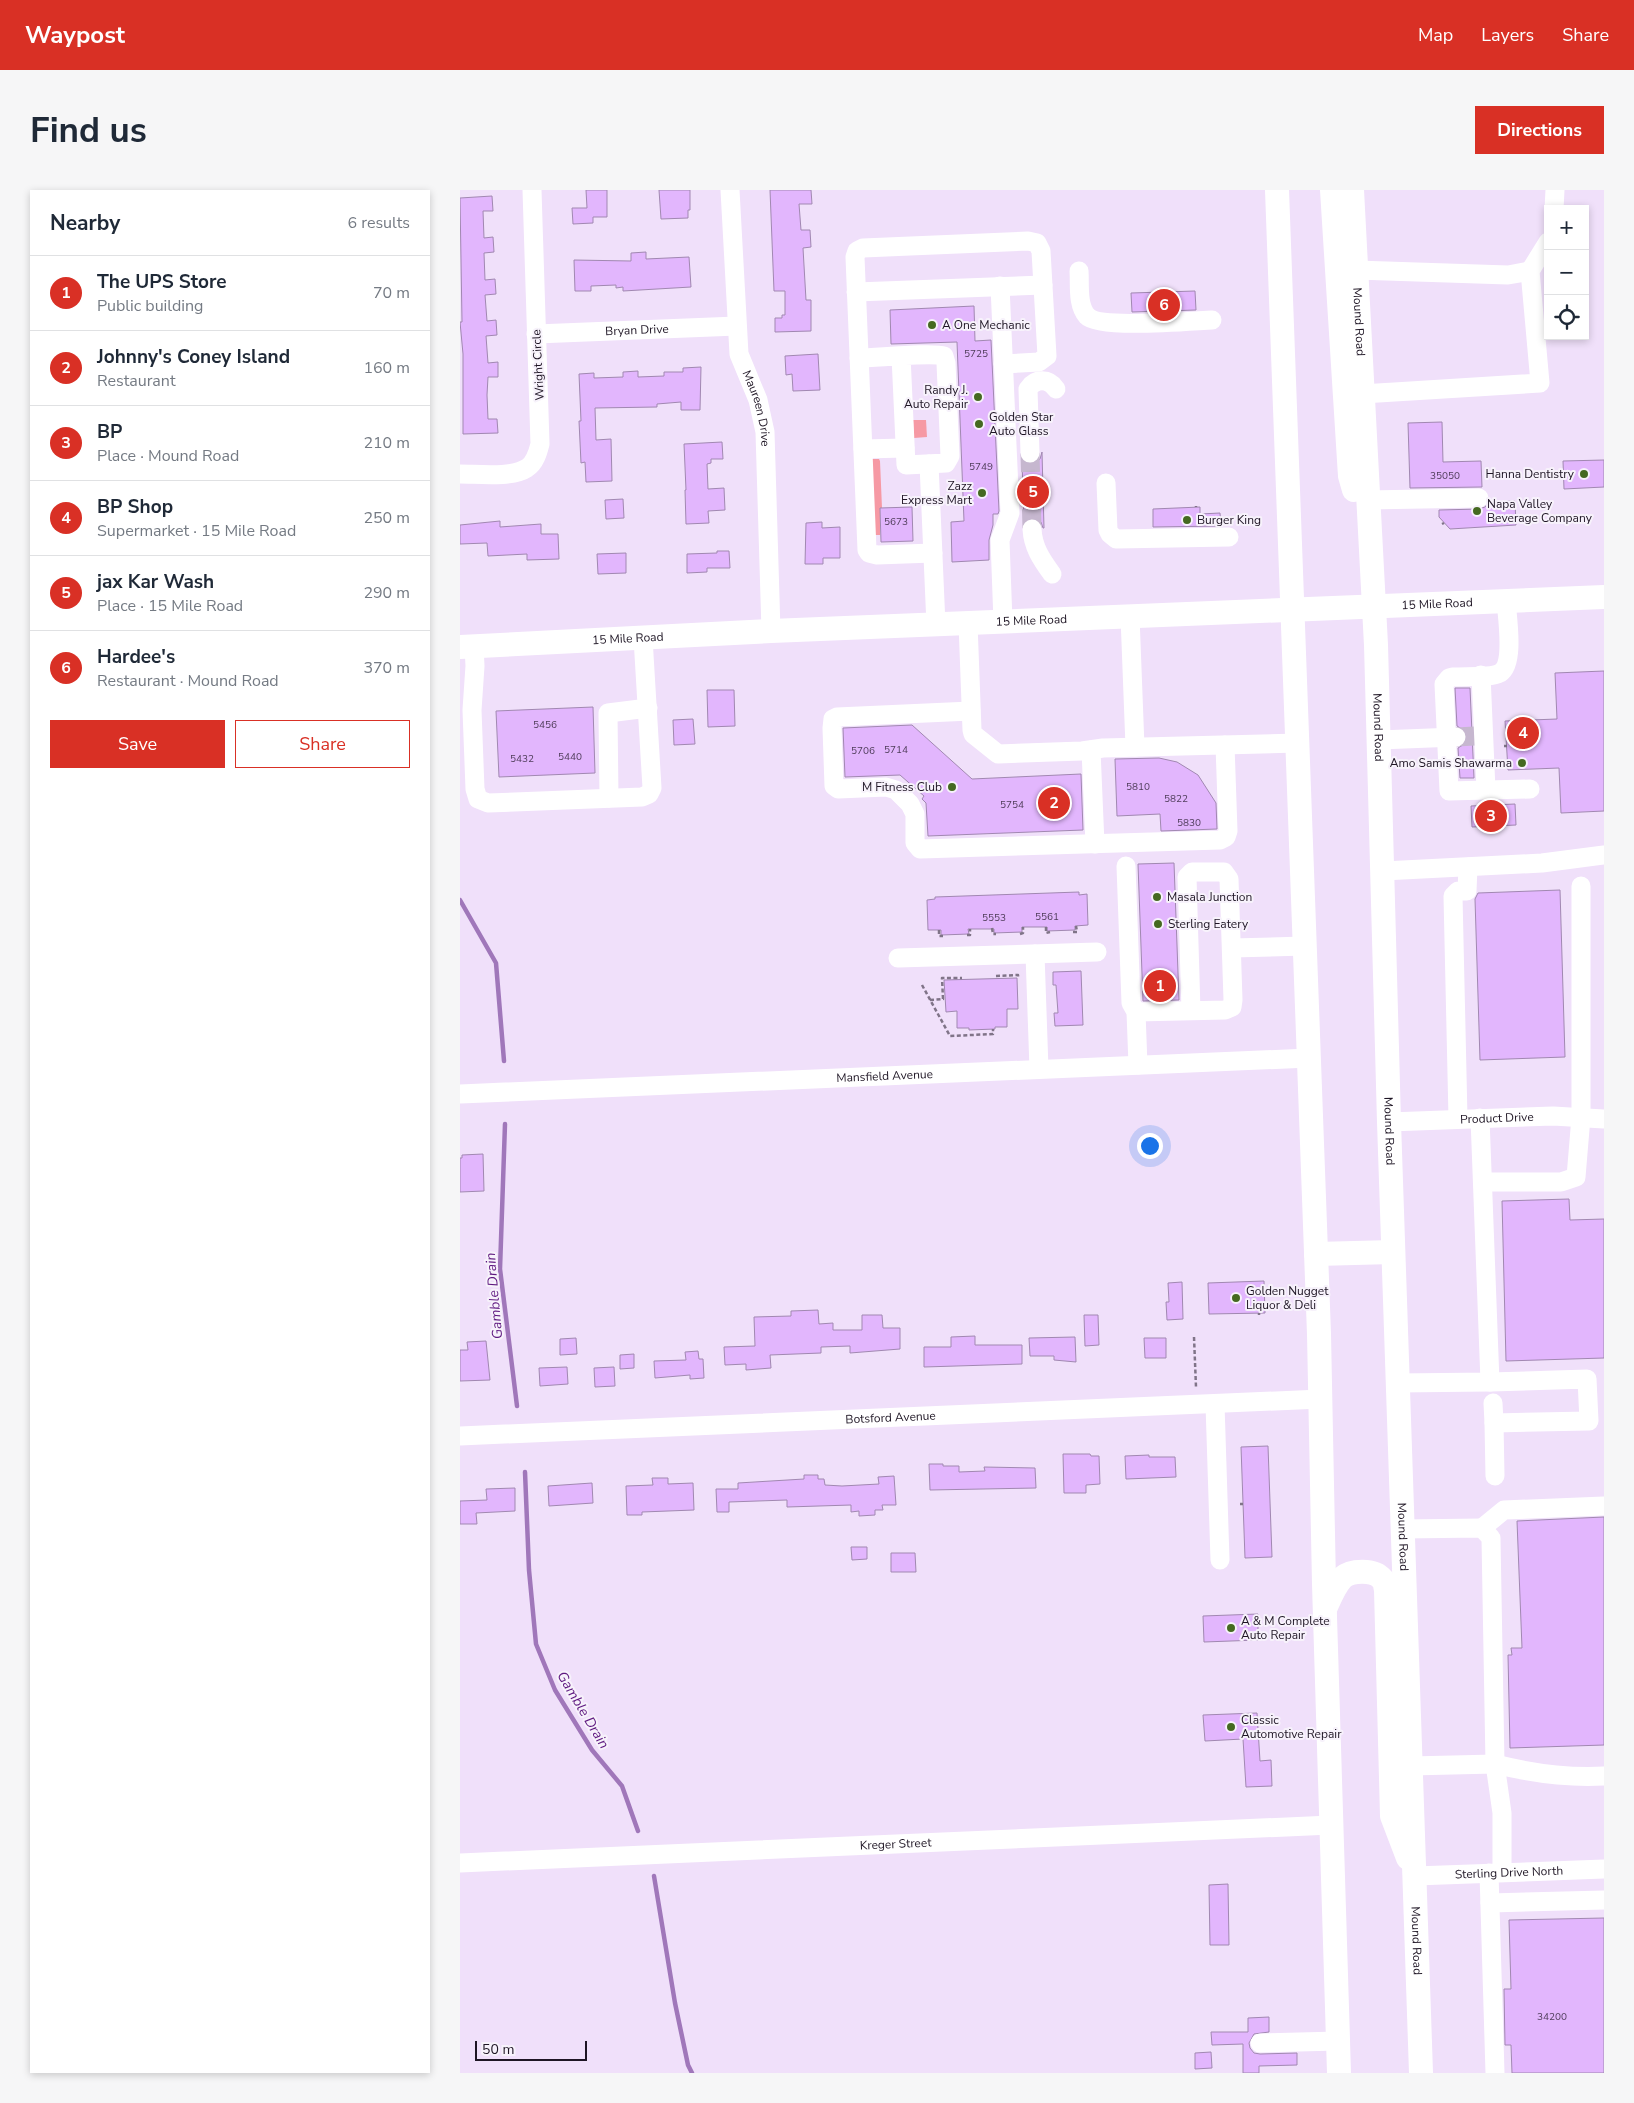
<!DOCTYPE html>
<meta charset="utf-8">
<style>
:root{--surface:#fff;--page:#f6f6f7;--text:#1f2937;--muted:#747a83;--line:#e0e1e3;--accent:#d93025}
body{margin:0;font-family:"Nunito Sans",sans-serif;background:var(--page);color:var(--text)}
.controls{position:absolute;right:15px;top:15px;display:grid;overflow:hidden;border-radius:0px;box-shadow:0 2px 8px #0003}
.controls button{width:45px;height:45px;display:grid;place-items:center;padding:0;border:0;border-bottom:1px solid var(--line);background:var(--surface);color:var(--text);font:25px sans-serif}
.scale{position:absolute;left:15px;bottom:12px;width:112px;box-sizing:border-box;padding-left:5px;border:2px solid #1e1524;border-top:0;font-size:14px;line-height:18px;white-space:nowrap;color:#1e1524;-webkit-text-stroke:4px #f7f2fb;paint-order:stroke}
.you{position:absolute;left:689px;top:955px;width:18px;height:18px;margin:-12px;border:4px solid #fff;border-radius:50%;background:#1a73e8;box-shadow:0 0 0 8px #1a73e833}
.badge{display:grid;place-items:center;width:32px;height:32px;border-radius:50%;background:var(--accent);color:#fff;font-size:16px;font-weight:700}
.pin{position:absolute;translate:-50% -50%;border:2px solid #fff;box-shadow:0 1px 5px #0006}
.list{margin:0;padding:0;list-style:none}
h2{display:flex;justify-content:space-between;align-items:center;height:65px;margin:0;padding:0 20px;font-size:21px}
h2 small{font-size:16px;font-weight:400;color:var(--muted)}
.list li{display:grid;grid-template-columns:32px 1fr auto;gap:15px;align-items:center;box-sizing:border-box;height:75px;padding:0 20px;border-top:1px solid var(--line)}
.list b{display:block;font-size:19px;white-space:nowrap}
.list p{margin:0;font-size:16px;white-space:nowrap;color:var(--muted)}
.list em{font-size:16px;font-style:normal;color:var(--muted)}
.actions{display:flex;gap:10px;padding:15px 20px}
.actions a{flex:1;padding:11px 0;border:1px solid var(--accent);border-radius:0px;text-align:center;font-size:18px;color:var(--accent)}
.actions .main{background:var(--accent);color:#fff}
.icon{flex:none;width:28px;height:28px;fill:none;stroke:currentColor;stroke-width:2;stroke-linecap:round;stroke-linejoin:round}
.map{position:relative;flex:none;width:1144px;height:1883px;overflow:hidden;border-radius:0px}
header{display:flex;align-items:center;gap:30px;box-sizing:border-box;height:70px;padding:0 25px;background:var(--accent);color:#fff}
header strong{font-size:24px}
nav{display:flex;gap:28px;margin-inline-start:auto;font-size:18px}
.intro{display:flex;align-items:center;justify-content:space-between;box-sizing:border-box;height:120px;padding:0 30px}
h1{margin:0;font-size:35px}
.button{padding:12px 22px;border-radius:0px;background:var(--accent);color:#fff;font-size:18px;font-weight:700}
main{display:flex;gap:30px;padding:0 30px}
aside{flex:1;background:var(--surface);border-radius:0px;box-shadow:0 2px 8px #0003}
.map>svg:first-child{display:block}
</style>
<header>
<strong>Waypost</strong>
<nav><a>Map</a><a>Layers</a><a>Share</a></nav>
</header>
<div class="intro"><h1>Find us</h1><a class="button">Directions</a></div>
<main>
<aside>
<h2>Nearby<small>6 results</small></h2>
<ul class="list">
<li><span class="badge">1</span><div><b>The UPS Store</b><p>Public building</p></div><em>70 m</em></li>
<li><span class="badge">2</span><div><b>Johnny's Coney Island</b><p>Restaurant</p></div><em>160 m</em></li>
<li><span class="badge">3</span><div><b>BP</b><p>Place · Mound Road</p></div><em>210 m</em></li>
<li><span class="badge">4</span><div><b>BP Shop</b><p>Supermarket · 15 Mile Road</p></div><em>250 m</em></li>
<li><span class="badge">5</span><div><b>jax Kar Wash</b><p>Place · 15 Mile Road</p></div><em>290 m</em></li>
<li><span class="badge">6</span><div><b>Hardee's</b><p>Restaurant · Mound Road</p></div><em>370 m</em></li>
</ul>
<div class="actions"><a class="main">Save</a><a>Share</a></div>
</aside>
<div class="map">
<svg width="1144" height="1883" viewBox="0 0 1144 1883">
<rect width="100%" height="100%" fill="#f0e0fa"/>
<!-- green -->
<g fill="#f699a4">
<polygon points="453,230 466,230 467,247 454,248"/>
<polygon points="412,269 419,269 420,271 422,318 420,319 420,345 413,345"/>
</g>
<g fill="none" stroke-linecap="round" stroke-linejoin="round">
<!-- stream -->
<g stroke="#a077ba" stroke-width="4.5">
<polyline points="0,710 36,773 44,871"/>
<polyline points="45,934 40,1079 57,1216"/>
<polyline points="65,1282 69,1380 76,1454 95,1500 132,1560 162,1596 178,1641"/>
<polyline points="194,1686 215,1813 228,1875 232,1883"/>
</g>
</g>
<!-- building -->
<g fill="#e2b6fd" stroke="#a188b1">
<polygon points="126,0 147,0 147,27 133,27 133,33 113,34 112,18 127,18"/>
<polygon points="199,0 230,0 230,20 228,20 228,28 201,29"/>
<polygon points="310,0 351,0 352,14 339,14 341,40 350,40 351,57 343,58 346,110 351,110 351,141 315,142 315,128 322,128 322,125 325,125 325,101 314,101"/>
<polygon points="32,6 33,21 23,21 24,48 33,47 34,62 24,63 25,90 35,89 36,104 25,105 27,131 36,130 37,145 26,146 28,173 38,172 38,187 28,187 27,205 28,229 37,229 38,243 3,244 3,164 0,132 2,132 0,8"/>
<polygon points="186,62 186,69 229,67 231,97 163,101 163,97 156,98 156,95 131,96 131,101 115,101 114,70 171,71 171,63"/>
<polygon points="735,101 736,120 672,122 671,103"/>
<polygon points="514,116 515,151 531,150 539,321 538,324 533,324 533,335 529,350 529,370 492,372 491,332 504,331 497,152 431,154 430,120"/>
<polygon points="358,164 360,200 333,201 332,184 326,185 325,166"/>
<polygon points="241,177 240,220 221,220 221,212 197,214 197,217 135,218 136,250 151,249 152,291 126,292 125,272 121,273 119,231 121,231 119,184 134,183 134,188 163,187 163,182 178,181 178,187 204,186 204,182 223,182 223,178"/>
<polygon points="982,232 983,272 1021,271 1022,297 950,298 948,233"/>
<polygon points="262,252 263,269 251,269 251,273 247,274 248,299 264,298 265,320 248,321 249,333 226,334 225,300 226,300 224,254"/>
<polygon points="582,262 584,338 583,338 581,332 576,329 570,328 564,332 562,271 570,274 575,273 580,269"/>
<polygon points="1144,270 1144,297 1104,299 1103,271"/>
<polygon points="163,309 164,328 146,329 145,310"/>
<polygon points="1055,311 1056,335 990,339 979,327 979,320 1019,319 1025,317 1029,312"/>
<polygon points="452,317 453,351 421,352 420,318"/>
<polygon points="740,317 740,324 760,323 761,336 693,337 693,319"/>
<polygon points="40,331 40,337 81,334 81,344 98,344 99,369 67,370 67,364 28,366 27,353 0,354 0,335"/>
<polygon points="362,332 362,338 380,337 380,368 363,368 363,374 345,374 346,333"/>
<polygon points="257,361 269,361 270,378 247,378 247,382 227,383 227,364 257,363"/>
<polygon points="166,363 166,383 138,384 137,364"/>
<polygon points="1144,481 1144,621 1101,623 1099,578 1048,580 1045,531 1097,529 1095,483"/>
<polygon points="995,498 1010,498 1014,588 1000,588 998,558 1006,553 1007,546 1005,541 997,536"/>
<polygon points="247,500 274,500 275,536 248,537"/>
<polygon points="133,517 135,583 39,587 36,521"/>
<polygon points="233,529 235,554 214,555 213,530"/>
<polygon points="452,535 512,589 621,584 623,640 468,646 466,613 462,609 464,606 440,585 385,587 383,538"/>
<polygon points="699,568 717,572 738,585 756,613 757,639 701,641 700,624 657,626 655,569"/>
<polygon points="1055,614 1056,635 1012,637 1011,616"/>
<polygon points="714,673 719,810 683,811 678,674"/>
<polygon points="1100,700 1105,867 1020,870 1015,709 1018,703"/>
<polygon points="619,702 619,705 627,704 628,735 615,736 615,740 587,741 587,737 562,737 562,742 534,743 534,739 508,739 509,744 481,745 481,740 468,740 467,710 475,709 475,707"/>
<polygon points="621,781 623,835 595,836 594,823 598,823 596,795 593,795 593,782"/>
<polygon points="557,788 558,819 547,819 547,837 535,837 535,839 509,840 509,838 497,838 497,821 486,822 484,790"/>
<polygon points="23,964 24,1001 0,1002 0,968 2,968 2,965"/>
<polygon points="1109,1009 1110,1030 1144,1029 1144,1168 1046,1171 1042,1011"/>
<polygon points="804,1091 805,1123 749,1124 748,1093"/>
<polygon points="722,1092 723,1129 707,1130 706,1112 709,1112 708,1093"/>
<polygon points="358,1120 359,1134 373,1133 373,1140 402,1140 402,1125 422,1125 423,1138 440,1138 440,1159 390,1163 390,1156 361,1157 361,1163 310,1165 311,1178 286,1180 286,1174 265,1175 264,1157 295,1156 294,1127 331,1126 331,1121"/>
<polygon points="624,1125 638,1125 639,1155 625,1156"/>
<polygon points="515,1146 515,1155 562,1155 562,1174 464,1177 464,1157 491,1157 491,1147"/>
<polygon points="615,1147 616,1172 594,1170 594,1166 570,1166 569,1148"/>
<polygon points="116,1148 117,1164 100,1165 100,1149"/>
<polygon points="684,1148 706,1148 706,1168 685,1168"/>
<polygon points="26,1151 30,1190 0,1191 0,1160 8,1160 7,1152"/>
<polygon points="238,1161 239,1169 243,1169 244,1188 230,1189 230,1185 195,1188 194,1171 226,1170 225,1162"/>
<polygon points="174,1164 174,1178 160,1179 160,1165"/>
<polygon points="107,1177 108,1194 80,1196 79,1178"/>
<polygon points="154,1177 155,1196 135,1197 134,1178"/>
<polygon points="808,1256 812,1367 785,1368 781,1257"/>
<polygon points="603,1264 630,1264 631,1266 639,1266 640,1294 626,1295 626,1303 604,1303"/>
<polygon points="689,1265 689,1267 715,1267 716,1287 666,1289 665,1266"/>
<polygon points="469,1274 483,1274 483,1276 499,1276 499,1282 525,1281 524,1277 575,1278 576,1298 470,1300"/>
<polygon points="344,1285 358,1285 358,1289 364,1289 365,1295 382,1296 419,1294 418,1287 434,1286 436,1315 422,1315 423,1320 415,1320 415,1325 399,1326 399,1321 391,1322 391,1315 327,1317 327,1310 269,1312 269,1322 257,1322 256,1299 278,1299 278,1293 344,1289"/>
<polygon points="192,1288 208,1288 208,1294 233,1293 234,1320 182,1322 182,1325 167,1325 166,1296 193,1295"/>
<polygon points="132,1293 133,1313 89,1316 88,1296"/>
<polygon points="55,1298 55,1321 16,1323 17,1334 0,1334 0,1311 27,1310 26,1299"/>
<polygon points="1144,1327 1144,1555 1050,1558 1048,1465 1052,1465 1051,1458 1062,1458 1057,1331"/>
<polygon points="391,1357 407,1357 407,1369 392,1370"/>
<polygon points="431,1363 455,1363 456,1382 431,1382"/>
<polygon points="798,1424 798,1450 744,1452 743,1426"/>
<polygon points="797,1523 800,1571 811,1570 812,1596 786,1597 783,1549 745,1551 743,1525"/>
<polygon points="768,1694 769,1755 750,1755 749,1695"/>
<polygon points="1144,1728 1144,1883 1052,1883 1051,1855 1045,1855 1044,1799 1051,1799 1049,1730"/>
<polygon points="809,1827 809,1842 794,1844 789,1853 790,1858 794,1863 800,1864 837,1863 837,1875 799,1876 799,1883 783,1883 783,1854 752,1855 751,1842 788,1842 788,1828"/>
<polygon points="751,1862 752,1878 735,1879 735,1863"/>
</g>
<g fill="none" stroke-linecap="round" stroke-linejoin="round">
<!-- minor-tunnel -->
<g stroke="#c6b7cf" stroke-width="19" stroke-dasharray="19 9" stroke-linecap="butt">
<polyline points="570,263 572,339"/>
<polyline points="996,547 1017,546"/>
</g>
<!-- path -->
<g stroke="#807488" stroke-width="2.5" stroke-dasharray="4 2.5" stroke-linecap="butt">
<polyline points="736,316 736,317"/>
<polyline points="982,334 984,333"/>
<polyline points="1044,556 1047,556"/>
<polyline points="586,737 586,743 590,742"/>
<polyline points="532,738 533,744 536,744"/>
<polyline points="479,740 479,746 483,746"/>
<polyline points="613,742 617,742 616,736"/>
<polyline points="560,744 563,743 563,737"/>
<polyline points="507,745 510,745 510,739"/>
<polyline points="536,786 558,785 558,787"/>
<polyline points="462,795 490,846 533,844 533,839"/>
<polyline points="470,810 483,809 482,788 502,788"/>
<polyline points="799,1123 799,1125"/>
<polyline points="734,1147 736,1197"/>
<polyline points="780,1314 783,1314"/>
</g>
<!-- minor -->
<g stroke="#fff" stroke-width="19">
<path id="s1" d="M 270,0 L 279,164 L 298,210 L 305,242 L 311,441"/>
<polyline points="1094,19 1095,0"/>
<polyline points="896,80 1048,85 1070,81"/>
<path d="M 619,81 C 620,94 617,115 627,126 C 639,139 730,131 752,130"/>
<polyline points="540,96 550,323 540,350 543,432"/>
<polyline points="396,102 583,95"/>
<path id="s2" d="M 76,144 L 277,136"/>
<path d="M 399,168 C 415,168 472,162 484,166 L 486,173 L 490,266 L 486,273 L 446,275 L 441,166"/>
<polyline points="902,204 1080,193 1070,81 1088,52"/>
<polyline points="403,259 445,258"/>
<path d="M 570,263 L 568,199 C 575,188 589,188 596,199"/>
<polyline points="469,274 476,435"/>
<path d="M 0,284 C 18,284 52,288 67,278 C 75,273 78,262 80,254 L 72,0"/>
<polyline points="646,293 648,340 650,344 656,349 769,347"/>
<polyline points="907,310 1019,308"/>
<path d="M 572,339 C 573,357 581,369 592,384"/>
<polyline points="473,363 417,365 409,363 407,360 395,67 397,61 403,58 568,51 577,53 581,61 587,166 579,172 543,174"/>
<path d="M 1046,410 C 1047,426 1055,474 1040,483 C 1031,488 1005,486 993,487 L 989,488 L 984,494 L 989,601 L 1070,599"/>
<polyline points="670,426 675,557"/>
<polyline points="508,433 512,540 513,544 538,564 622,561 643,558 838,553"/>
<polyline points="14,456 15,476 12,520 15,599 18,609 28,613 182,607 189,604 192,598 183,448"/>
<polyline points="1021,485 1026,600"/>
<polyline points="511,521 377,527 373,529 372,538 374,596 378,599 426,597 436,600 450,614 455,624 455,653 460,659 760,650 766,647 768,641 765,555"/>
<polyline points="919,550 996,547"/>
<polyline points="631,560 635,654"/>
<polyline points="149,608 148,523 188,518"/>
<polyline points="666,676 671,813 676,822 678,875"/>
<polyline points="923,681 1082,673 1144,665"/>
<polyline points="772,758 845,756"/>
<polyline points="575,764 579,879"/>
<polyline points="438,768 637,762"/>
<polyline points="676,822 765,820 772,817 773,810 769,689 764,682 732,682 727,687 731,821"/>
<path id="s3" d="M 0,904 L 849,868"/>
<polyline points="998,928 993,706 998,701 1007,701 1008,677"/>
<path id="s4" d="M 929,932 L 1093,926 L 1144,929"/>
<polyline points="1023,992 1101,992 1116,987 1121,927 1121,696"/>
<polyline points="1030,1192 1127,1189 1129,1231 1034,1233 1033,1213"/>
<polyline points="937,1193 1030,1192 1020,928"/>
<polyline points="755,1214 760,1370"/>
<polyline points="1034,1233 1035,1286"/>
<path id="s5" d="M 0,1246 L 861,1209"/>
<polyline points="1022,1338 1044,1320 1144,1316"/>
<polyline points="942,1339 1022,1338 1031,1348 1035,1574 950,1576"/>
<path id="s6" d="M 0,1673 L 871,1635"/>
<path d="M 1042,1682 L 1042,1623 L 1035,1574 C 1071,1583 1107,1588 1144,1586"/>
<polyline points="1029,1683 1035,1883"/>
<path id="s7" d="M 955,1686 L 1144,1679"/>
<polyline points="1030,1713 1144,1710"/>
<polyline points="800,1853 878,1851"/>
</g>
<!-- major -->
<g stroke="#fff" stroke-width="24">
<polyline points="817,0 859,1144 864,1394 879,1883"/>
<polyline points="872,0 890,286 894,300"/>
<path id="s8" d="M 892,0 L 916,455 L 929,932 L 961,1883"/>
<path id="s9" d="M 0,457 L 311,441 L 1144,407"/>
<polyline points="856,1064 933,1062"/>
<path d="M 865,1419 C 870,1408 874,1397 882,1388 C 891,1380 914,1379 922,1389 C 925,1391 925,1396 926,1400 L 932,1626 L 948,1668"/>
</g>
</g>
<!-- markers -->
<g fill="#456921" stroke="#f7f2fb" stroke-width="2">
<circle cx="472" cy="135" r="5"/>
<circle cx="518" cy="207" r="5"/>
<circle cx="519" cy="234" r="5"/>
<circle cx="1124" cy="284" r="5"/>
<circle cx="522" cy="303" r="5"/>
<circle cx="1017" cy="321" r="5"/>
<circle cx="727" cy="330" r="5"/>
<circle cx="1062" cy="573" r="5"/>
<circle cx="492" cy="597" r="5"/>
<circle cx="697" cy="707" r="5"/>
<circle cx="698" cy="734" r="5"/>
<circle cx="776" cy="1108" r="5"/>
<circle cx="771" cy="1438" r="5"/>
<circle cx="771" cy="1537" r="5"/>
</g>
<g text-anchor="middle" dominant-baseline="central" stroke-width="4" stroke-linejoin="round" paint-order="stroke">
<!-- number labels -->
<g font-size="10" fill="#4f3d5a">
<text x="516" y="164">5725</text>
<text x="521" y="277">5749</text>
<text x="985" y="286">35050</text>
<text x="436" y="332">5673</text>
<text x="85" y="535">5456</text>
<text x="436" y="560">5714</text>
<text x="403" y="561">5706</text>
<text x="110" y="567">5440</text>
<text x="62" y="569">5432</text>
<text x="678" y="597">5810</text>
<text x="716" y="609">5822</text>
<text x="552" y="615">5754</text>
<text x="729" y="633">5830</text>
<text x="587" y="727">5561</text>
<text x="534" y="728">5553</text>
<text x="1092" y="1827">34200</text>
</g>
<!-- street labels -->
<g font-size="12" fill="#1e1524" stroke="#f7f2fb">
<text stroke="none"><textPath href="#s8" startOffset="132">Mound Road</textPath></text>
<text stroke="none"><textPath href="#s2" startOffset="101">Bryan Drive</textPath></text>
<text transform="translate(78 175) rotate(-93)">Wright Circle</text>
<text stroke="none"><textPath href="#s1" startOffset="222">Maureen Drive</textPath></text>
<text stroke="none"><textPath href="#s9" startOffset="978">15 Mile Road</textPath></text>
<text stroke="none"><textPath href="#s9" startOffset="572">15 Mile Road</textPath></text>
<text stroke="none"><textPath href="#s9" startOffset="168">15 Mile Road</textPath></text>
<text stroke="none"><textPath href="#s8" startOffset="538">Mound Road</textPath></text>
<text stroke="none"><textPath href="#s3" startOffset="425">Mansfield Avenue</textPath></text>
<text stroke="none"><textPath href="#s4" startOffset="108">Product Drive</textPath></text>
<text stroke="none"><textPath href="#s8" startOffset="942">Mound Road</textPath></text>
<text stroke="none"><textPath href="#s5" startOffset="431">Botsford Avenue</textPath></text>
<text stroke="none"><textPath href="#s8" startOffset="1348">Mound Road</textPath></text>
<text stroke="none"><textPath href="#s6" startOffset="436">Kreger Street</textPath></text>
<text stroke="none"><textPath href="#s7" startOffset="94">Sterling Drive North</textPath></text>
<text stroke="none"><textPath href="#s8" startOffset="1752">Mound Road</textPath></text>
</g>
<!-- poi labels -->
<g font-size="12" fill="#1e1524" stroke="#f7f2fb" text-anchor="start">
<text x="482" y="135">A One Mechanic</text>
<text x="508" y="200" text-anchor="end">Randy J.<tspan x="508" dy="14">Auto Repair</tspan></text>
<text x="529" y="227">Golden Star<tspan x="529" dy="14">Auto Glass</tspan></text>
<text x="1114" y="284" text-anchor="end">Hanna Dentistry</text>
<text x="512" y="296" text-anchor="end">Zazz<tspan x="512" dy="14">Express Mart</tspan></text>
<text x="1027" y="314">Napa Valley<tspan x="1027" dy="14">Beverage Company</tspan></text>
<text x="737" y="330">Burger King</text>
<text x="1052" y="573" text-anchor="end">Amo Samis Shawarma</text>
<text x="482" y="597" text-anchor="end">M Fitness Club</text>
<text x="707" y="707">Masala Junction</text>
<text x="708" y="734">Sterling Eatery</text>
<text x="786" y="1101">Golden Nugget<tspan x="786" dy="14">Liquor &amp; Deli</tspan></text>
<text x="781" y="1431">A &amp; M Complete<tspan x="781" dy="14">Auto Repair</tspan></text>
<text x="781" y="1530">Classic<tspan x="781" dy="14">Automotive Repair</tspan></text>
</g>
<!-- water labels -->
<g font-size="14" font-style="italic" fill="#5f1980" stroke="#f7f2fb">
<text transform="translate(34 1106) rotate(-95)">Gamble Drain</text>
<text transform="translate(123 1520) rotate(59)">Gamble Drain</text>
</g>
</g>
</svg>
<div class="controls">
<button>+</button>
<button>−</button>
<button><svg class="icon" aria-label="locate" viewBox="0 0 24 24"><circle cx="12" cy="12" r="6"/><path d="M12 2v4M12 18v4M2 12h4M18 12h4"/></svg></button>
</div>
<div class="scale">50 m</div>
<div class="you"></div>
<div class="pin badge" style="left:700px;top:796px">1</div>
<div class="pin badge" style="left:594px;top:613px">2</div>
<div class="pin badge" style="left:1031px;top:626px">3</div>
<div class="pin badge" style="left:1063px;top:543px">4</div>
<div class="pin badge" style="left:573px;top:302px">5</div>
<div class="pin badge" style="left:704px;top:115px">6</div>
</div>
</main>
